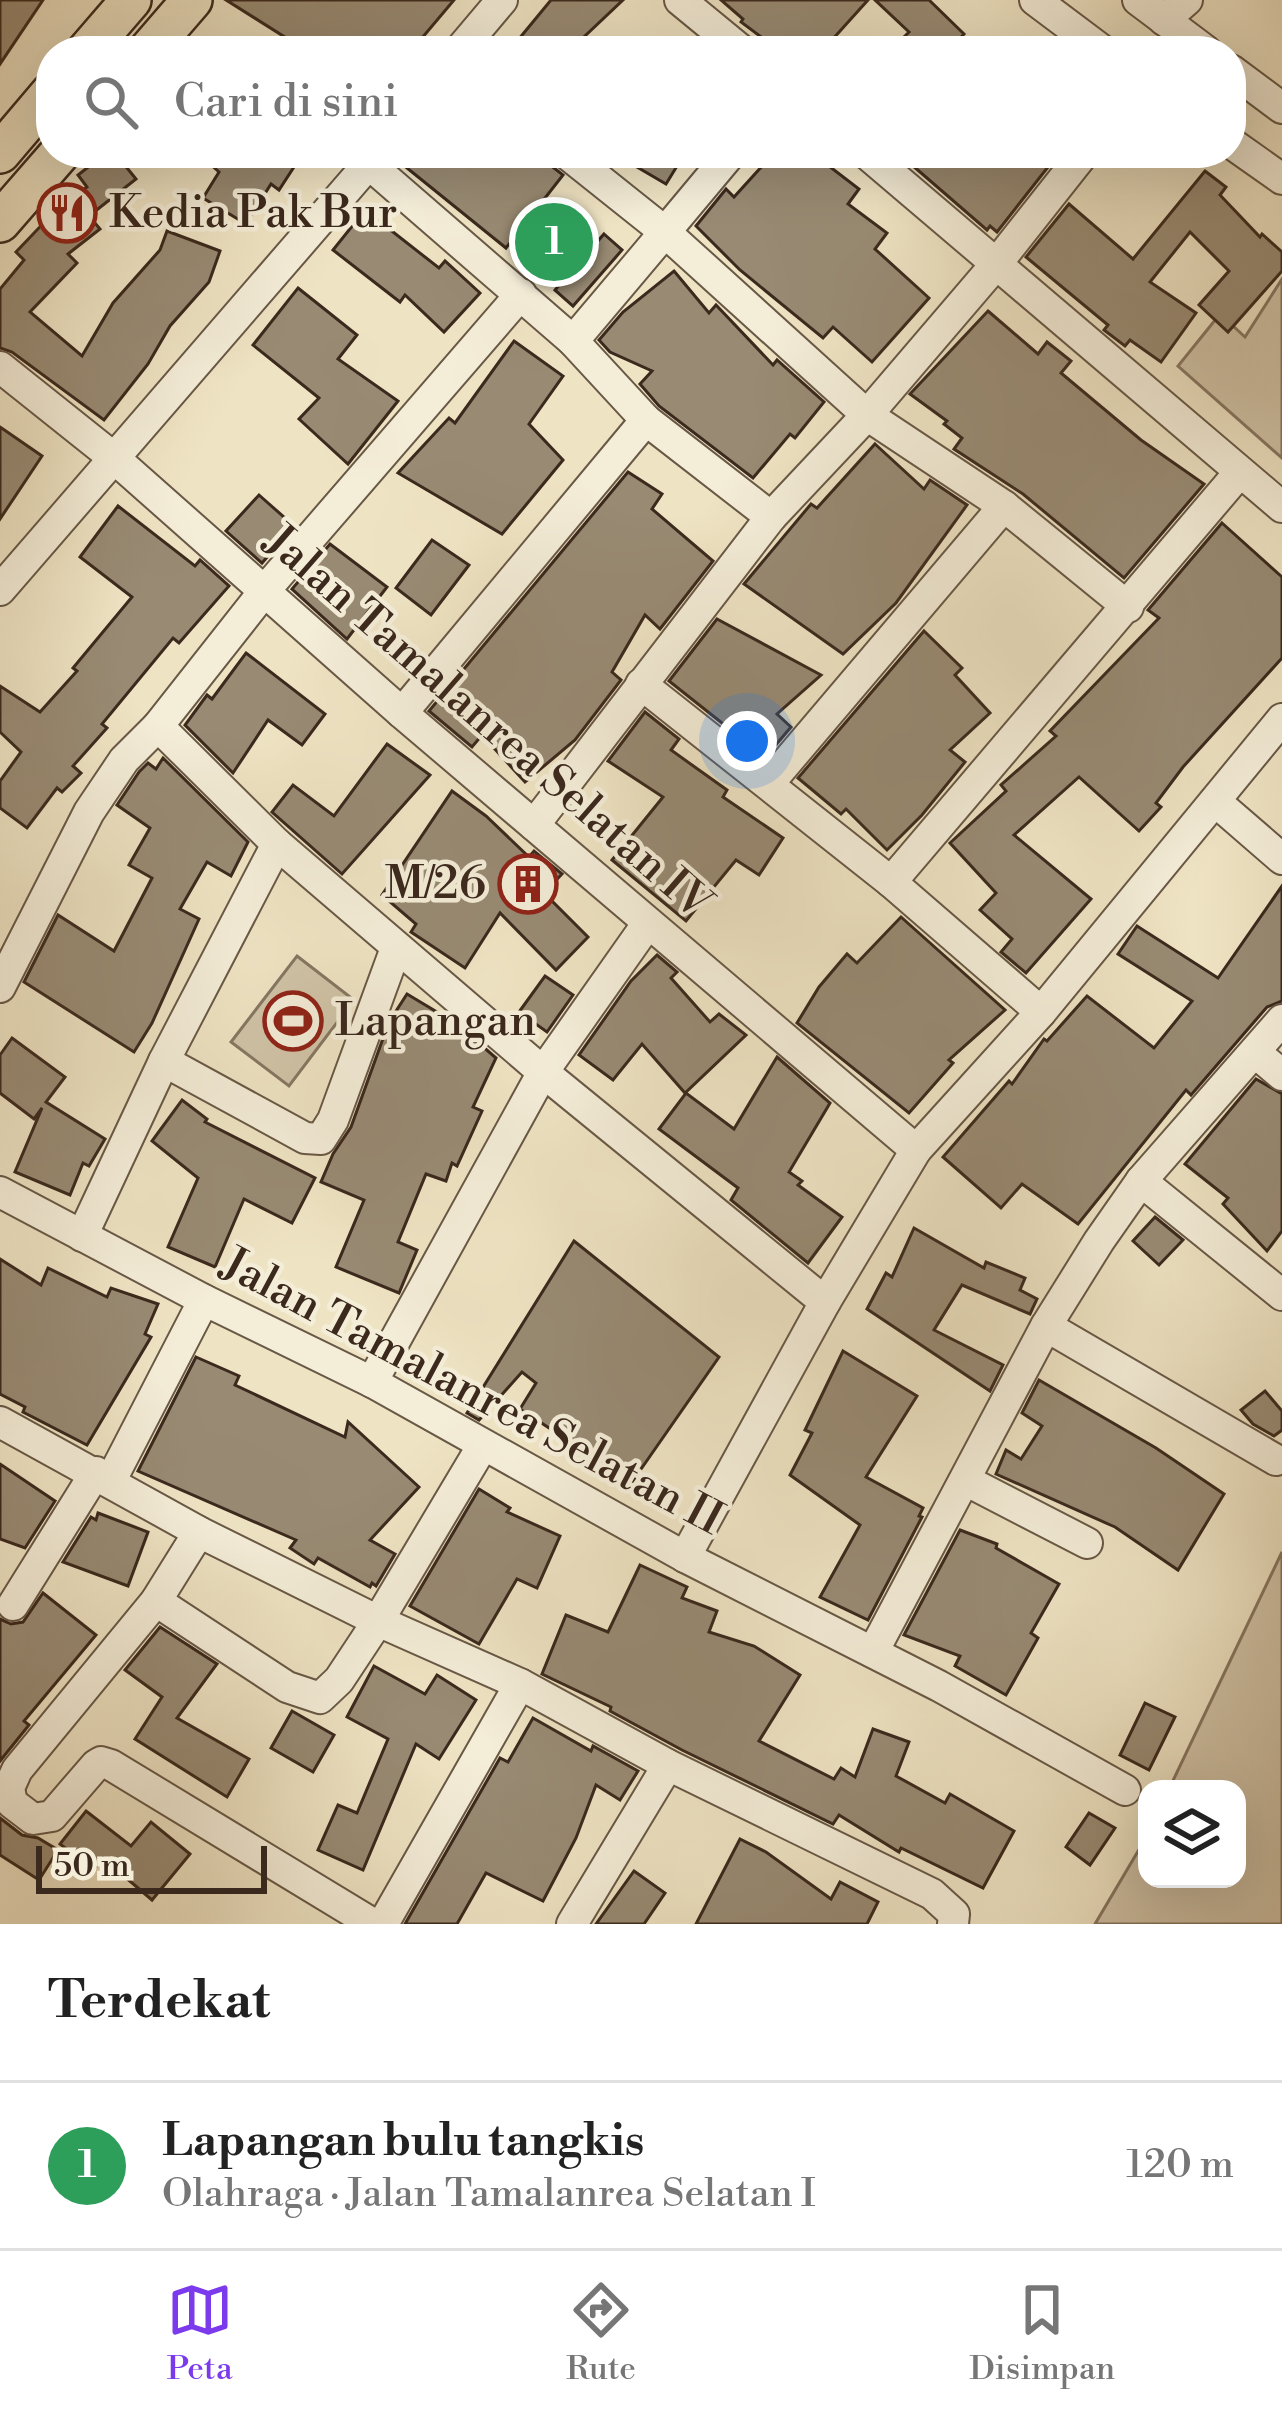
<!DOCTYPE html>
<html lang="id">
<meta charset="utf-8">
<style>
:root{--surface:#fff;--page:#f6f6f6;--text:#222;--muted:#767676;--line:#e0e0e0;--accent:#7c3aed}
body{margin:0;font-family:"Libre Bodoni",serif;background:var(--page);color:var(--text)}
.controls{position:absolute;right:36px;bottom:36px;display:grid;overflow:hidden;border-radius:24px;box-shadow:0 12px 48px #0002}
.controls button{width:108px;height:108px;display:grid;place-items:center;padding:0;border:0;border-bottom:3px solid var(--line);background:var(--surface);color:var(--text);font:60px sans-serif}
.scale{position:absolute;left:36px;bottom:30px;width:231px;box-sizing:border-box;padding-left:12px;border:6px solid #3b291d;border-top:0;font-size:33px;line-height:42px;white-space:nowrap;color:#3b291d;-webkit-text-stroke:9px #f4edd8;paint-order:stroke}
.you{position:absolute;left:747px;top:741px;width:42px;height:42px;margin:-30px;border:9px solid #fff;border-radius:50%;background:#1a73e8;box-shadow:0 0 0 18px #1a73e833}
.badge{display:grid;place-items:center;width:78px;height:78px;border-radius:50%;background:var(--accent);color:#fff;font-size:39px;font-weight:700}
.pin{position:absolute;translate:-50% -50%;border:6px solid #fff;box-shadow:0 3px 12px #0006}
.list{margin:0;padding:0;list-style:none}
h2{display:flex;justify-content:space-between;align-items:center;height:156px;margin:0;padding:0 48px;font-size:51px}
h2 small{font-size:39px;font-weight:400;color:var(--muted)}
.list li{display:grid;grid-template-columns:78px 1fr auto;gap:36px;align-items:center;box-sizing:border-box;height:168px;padding:0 48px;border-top:3px solid var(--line)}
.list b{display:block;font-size:45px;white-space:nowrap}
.list p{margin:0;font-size:39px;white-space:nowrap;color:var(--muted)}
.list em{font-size:39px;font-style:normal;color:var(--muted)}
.icon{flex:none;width:66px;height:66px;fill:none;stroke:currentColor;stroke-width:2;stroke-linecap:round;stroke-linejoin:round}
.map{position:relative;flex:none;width:1282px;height:1924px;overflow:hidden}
.search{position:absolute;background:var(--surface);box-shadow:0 12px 48px #0002;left:36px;right:36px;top:36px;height:132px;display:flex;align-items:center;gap:30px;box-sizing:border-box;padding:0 42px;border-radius:48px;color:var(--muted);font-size:45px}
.sheet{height:324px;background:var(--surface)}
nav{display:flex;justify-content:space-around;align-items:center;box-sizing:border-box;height:168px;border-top:3px solid var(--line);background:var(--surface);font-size:33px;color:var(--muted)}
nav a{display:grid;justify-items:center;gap:6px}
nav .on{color:var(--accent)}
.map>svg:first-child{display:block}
</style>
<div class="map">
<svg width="1282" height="1924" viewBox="0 0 1282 1924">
<rect width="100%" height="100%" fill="#eee3c3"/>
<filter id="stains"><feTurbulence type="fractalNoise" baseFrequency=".00167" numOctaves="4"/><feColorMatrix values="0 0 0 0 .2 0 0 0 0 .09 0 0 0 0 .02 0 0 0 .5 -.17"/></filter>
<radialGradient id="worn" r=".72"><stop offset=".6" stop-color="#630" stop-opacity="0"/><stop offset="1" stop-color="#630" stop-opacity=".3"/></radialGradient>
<!-- green -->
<g fill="#d0c3a7" stroke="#867662" stroke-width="3">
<polygon points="1282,279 1282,458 1178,366 1220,314 1245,337"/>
<polygon points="297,956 354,1000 289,1086 231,1042"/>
<polygon points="1282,1552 1282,1924 1095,1924 1147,1836 1147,1879 1237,1879 1237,1789 1169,1789"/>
</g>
<!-- building -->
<g fill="#988a73" stroke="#3b291d" stroke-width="3">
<polygon points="0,0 43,0 0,64"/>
<polygon points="226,0 454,0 411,51 307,51"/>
<polygon points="551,0 623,0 569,51 509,51"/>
<polygon points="721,0 868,0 822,51 780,51 741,22 743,19"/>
<polygon points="875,0 929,0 964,34 948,51 890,51 909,32"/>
<polygon points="106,153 115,153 136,179 89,216 100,229 68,254 77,263 30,312 82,356 113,303 160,250 167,231 220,251 209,282 170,326 148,364 104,420 12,352 0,348 0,289 24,260 16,252 54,212 87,187 78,175"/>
<polygon points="198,153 303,153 279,190 271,184 246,224 203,198 219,172"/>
<polygon points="419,153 535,153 563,175 506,248 407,168"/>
<polygon points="613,153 685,153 666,184"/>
<polygon points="774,153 812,153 859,189 848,204 887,233 875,249 929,298 872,362 833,327 823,338 740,270 696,226 726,189 734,197"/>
<polygon points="898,153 1059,153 997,232 990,226 987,230"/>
<polygon points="1205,171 1226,187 1220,195 1260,237 1262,234 1282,252 1282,271 1228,332 1199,305 1229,271 1190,232 1150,282 1196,313 1161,362 1130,340 1125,346 1104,330 1108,325 1026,257 1069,204 1133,259"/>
<polygon points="365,210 439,268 445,261 480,293 444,332 405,295 400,302 333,250"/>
<polygon points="604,234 622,250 573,306 555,290"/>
<polygon points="674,271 709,313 716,305 773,365 777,360 824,402 795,438 790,434 753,478 659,406 640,384 652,371 610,352 599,340 623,312"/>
<polygon points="298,288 357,335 338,359 398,401 348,464 299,419 319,398 253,345"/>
<polygon points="988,311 1038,354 1047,342 1071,361 1061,373 1141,440 1204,484 1124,578 1023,494 954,449 962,438 944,424 947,421 910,394"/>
<polygon points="514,341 563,376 529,424 563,460 502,534 398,473 449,418 455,423"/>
<polygon points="0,427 42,456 0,519"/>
<polygon points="875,444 924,489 930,480 967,505 896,603 843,654 744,584 811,504 817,508"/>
<polygon points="628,472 662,494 652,509 713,561 660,629 645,615 612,672 621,680 575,740 525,782 482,735 472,747 429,711"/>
<polygon points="259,495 294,526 262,563 226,531"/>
<polygon points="118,506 195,566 200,560 229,586 179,643 173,638 102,724 107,728 73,766 81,773 62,792 57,788 27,828 0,808 0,781 21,752 0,732 0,686 40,712 77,671 73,668 132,597 80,557"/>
<polygon points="1222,523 1282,577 1282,658 1183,767 1156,803 1161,807 1139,831 1079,777 1014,835 1091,899 1026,973 1001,952 1012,939 980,910 996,893 950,843 1006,791 1001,785 1056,736 1050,731 1159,618 1148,610"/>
<polygon points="432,540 469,565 431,615 396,588"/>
<polygon points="330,544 387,587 347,639 292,589"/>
<polygon points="717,619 821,675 777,714 791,727 768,754 759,746 756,750 669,681"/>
<polygon points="924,631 962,668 955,675 990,713 950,750 965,762 922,815 887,850 846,809 841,814 798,778"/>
<polygon points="246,653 325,714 302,745 268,720 233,773 185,725 207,695 212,699"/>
<polygon points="645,712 679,739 671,750 727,790 723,797 783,838 759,875 736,860 686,921 612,860 663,797 608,761"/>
<polygon points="387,744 430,775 342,874 272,812 293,785 334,816"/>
<polygon points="163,758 248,842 231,876 207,862 180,909 199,919 152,1023 134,1052 24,982 58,915 114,951 152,878 129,865 150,828 117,805 139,772 148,763 156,769"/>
<polygon points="452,791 486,816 529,857 534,851 562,874 544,893 588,937 556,970 500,913 465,968 411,932 416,924 382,895"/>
<polygon points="1282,886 1282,1001 1267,1007 1191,1095 1186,1090 1078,1224 1022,1184 1001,1208 943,1157 1009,1081 1012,1084 1044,1039 1047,1041 1087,996 1154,1048 1192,1001 1118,954 1137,926 1218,978"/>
<polygon points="901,917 1005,1010 949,1060 953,1063 909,1113 797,1023 819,987 847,954 857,963"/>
<polygon points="657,955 677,972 671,978 710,1022 719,1014 746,1035 685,1093 642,1044 613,1080 579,1055 631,981"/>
<polygon points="545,976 573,995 547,1032 519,1012"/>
<polygon points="407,994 447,1018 442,1026 480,1044 496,1058 473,1107 482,1111 457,1166 452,1163 446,1181 426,1174 398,1242 417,1250 399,1293 336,1267 364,1200 321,1182 333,1154 351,1127 389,1022"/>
<polygon points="12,1038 65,1077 46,1102 105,1139 89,1166 83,1163 70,1195 15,1172 42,1108 34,1119 0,1093 0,1055"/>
<polygon points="777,1057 830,1103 789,1172 802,1181 798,1185 842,1217 808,1263 731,1200 738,1188 659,1129 686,1093 734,1129"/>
<polygon points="1256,1079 1282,1094 1282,1231 1267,1251 1223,1204 1228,1198 1185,1164"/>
<polygon points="182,1100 207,1119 205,1122 315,1178 292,1223 244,1199 215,1267 168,1247 198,1178 152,1141"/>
<polygon points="1155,1217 1183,1240 1159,1265 1133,1241"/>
<polygon points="914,1228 984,1268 986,1262 1025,1278 1020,1290 1037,1299 1030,1314 962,1285 934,1330 1003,1365 990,1391 867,1309 886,1273 892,1277"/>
<polygon points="574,1241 719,1357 632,1482 520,1409 536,1383 522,1372 479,1420 467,1413"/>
<polygon points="0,1259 41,1285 48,1268 107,1297 111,1288 158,1304 145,1334 151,1337 87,1445 23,1412 25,1407 0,1394"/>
<polygon points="843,1351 917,1396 866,1477 923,1508 919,1516 922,1517 868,1620 820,1597 860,1525 790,1475 812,1433 805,1430"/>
<polygon points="196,1357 239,1376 235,1385 345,1437 348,1422 419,1487 370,1540 395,1554 376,1586 372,1583 370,1587 318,1558 314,1564 290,1548 296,1540 138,1471"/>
<polygon points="1039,1380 1156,1448 1224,1494 1178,1570 1115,1527 996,1474 1006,1450 1021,1459 1042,1426 1022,1413"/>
<polygon points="1265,1391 1282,1411 1282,1430 1274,1436 1253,1424 1241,1410"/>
<polygon points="0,1464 55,1501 25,1548 0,1539"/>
<polygon points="479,1489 510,1508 507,1512 560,1536 537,1588 517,1579 479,1644 410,1606"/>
<polygon points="98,1513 148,1532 128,1586 63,1562 91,1517 96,1520"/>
<polygon points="960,1530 997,1544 996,1548 1059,1584 1031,1633 1038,1638 1006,1695 955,1666 960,1656 904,1635"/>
<polygon points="640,1565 687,1587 682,1598 717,1611 709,1632 754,1646 800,1675 759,1741 834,1779 841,1768 855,1777 873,1729 909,1742 896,1776 945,1803 950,1794 1014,1831 983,1888 901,1848 899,1852 839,1815 833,1824 682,1750 610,1711 611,1707 542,1674 566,1615 608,1632"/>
<polygon points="43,1593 96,1635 24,1721 29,1725 0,1761 0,1619 11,1624 23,1622"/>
<polygon points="160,1627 217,1664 177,1718 249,1759 227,1797 135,1739 162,1697 125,1670"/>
<polygon points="374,1666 425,1694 437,1675 476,1700 439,1759 416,1744 363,1870 318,1850 338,1805 357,1813 388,1739 347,1717"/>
<polygon points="1145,1703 1175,1717 1149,1770 1120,1755"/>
<polygon points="292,1711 334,1735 313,1772 271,1748"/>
<polygon points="533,1718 591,1751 593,1746 638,1771 620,1800 596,1785 576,1838 543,1901 486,1873 457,1924 405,1924 500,1758 508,1762"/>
<polygon points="86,1811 131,1846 151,1822 190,1854 152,1900 103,1858 93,1870 60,1844"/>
<polygon points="1089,1813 1115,1828 1090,1865 1066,1847"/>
<polygon points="0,1818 22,1835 38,1838 58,1850 39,1880 0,1855"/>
<polygon points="740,1839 766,1852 831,1899 840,1882 878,1902 867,1924 696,1924"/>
<polygon points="634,1871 665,1893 644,1924 596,1924"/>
</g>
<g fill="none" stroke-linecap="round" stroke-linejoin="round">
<!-- minor casing -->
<g stroke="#685846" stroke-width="34">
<g id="minor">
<polyline points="680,0 742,51"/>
<polyline points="1035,0 1103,51"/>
<polyline points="1138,0 1206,51"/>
<polyline points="1164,20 1187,0"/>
<polyline points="459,51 502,0"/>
<polyline points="1231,70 1282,108"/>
<polyline points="1231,143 1282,179"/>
<polyline points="566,153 665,232 731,153"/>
<polyline points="866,153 1282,507"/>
<polyline points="369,164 573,341 646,420 771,517"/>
<polyline points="573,341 665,232 867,415 1004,506 1128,607"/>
<polyline points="0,367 114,458 402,713 916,1150"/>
<polyline points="0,590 378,153"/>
<polyline points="641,684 891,882 1041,1012"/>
<polyline points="402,713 646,420"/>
<polyline points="769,783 1004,506"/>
<polyline points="1215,801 1282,859"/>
<polyline points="534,825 771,517 867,415 997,263 1084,153"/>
<polyline points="277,844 543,1072 825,1302"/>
<polyline points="891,882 1239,473"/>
<polyline points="0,987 89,812 124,760 158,726 266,589 521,294"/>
<polyline points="1256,1053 1282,1075"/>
<polyline points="164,1061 305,1138 321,1139 333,1120 396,948"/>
<polyline points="1141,1181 1282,1295"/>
<polyline points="0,1192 204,1300 372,1382 685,1557 939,1686 1125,1790"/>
<polyline points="82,1236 164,1061 277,844 158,726"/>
<polyline points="1046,1326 1276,1460"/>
<polyline points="372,1382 543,1072 648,923"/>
<polyline points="0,1422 199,1532 378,1621 520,1684 668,1765 932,1894 954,1914 953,1924"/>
<polyline points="111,1480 204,1300"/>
<polyline points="967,1481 1087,1543"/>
<polyline points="199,1532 156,1601 17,1770 9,1788 12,1803 33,1819 52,1816 96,1765 101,1762 111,1765 373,1924"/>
<polyline points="685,1557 825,1302 916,1150 1041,1012 1282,719"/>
<polyline points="156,1601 287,1687 320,1698 339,1680 378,1621 483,1445"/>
<polyline points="13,1605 96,1472"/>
<polyline points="873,1652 1046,1326 1099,1241 1141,1181 1282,1020"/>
<polyline points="383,1924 520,1684"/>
<polyline points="572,1924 668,1765"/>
</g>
</g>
<!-- major casing -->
<g stroke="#3b291d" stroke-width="44">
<g id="major">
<polyline points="87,51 131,0"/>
<polyline points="148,51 192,0"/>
<polyline points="0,153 51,93"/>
<polyline points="0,222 60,153"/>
</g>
</g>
<!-- minor -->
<use href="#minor" stroke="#f4edd8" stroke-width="30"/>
<!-- major -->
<use href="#major" stroke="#eee3c3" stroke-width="39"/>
</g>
<!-- icons -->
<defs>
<g id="restaurant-ring" transform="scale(3)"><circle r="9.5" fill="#f4edd8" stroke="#8f2418" stroke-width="1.5"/><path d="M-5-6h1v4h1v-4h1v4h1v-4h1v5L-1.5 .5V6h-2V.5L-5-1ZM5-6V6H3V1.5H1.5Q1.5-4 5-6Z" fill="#8f2418"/></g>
<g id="building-ring" transform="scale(3)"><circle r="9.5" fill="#f4edd8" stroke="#8f2418" stroke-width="1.5"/><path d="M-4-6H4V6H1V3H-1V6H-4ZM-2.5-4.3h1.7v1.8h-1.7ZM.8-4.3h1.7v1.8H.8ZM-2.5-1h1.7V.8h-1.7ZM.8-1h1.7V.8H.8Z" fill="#8f2418"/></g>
<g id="stadium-ring" transform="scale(3)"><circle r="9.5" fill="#f4edd8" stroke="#8f2418" stroke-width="1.5"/><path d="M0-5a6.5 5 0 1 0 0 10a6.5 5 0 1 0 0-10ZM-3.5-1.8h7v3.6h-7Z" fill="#8f2418"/></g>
</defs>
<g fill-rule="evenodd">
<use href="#restaurant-ring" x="67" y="213"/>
<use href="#building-ring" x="528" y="884"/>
<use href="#stadium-ring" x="293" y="1021"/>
</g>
<g text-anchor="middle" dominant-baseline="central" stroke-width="9" stroke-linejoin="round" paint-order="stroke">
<!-- poi labels -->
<g font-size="45" fill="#3b291d" stroke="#f4edd8" text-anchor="start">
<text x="109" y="213">Kedia Pak Bur</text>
<text x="486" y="884" text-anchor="end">M/26</text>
<text x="335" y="1021">Lapangan</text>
</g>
<!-- street labels -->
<g font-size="45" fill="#3b291d" stroke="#f4edd8">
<text transform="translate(488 723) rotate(41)">Jalan Tamalanrea Selatan IV</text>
<text transform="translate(472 1392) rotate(28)">Jalan Tamalanrea Selatan II</text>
</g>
</g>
<rect width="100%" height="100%" filter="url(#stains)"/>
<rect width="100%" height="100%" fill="url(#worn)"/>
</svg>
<div class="controls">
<button><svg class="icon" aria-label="layers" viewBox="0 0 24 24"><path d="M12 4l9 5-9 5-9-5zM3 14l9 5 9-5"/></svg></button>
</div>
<div class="scale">50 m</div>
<div class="you"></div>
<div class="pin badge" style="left:554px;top:242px;background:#2e9e5b">1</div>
<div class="search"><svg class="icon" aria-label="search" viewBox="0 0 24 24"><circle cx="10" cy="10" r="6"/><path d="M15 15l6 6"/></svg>Cari di sini</div>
</div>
<section class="sheet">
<h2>Terdekat<small></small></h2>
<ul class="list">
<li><span class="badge" style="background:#2e9e5b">1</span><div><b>Lapangan bulu tangkis</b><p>Olahraga · Jalan Tamalanrea Selatan I</p></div><em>120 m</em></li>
</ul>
</section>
<nav>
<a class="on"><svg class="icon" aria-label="map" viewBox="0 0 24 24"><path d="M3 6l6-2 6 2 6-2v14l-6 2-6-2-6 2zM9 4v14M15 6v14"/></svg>Peta</a>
<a><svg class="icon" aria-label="directions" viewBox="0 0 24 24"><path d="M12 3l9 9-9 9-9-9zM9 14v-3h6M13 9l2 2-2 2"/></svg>Rute</a>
<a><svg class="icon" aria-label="saved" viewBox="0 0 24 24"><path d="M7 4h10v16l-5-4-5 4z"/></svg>Disimpan</a>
</nav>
